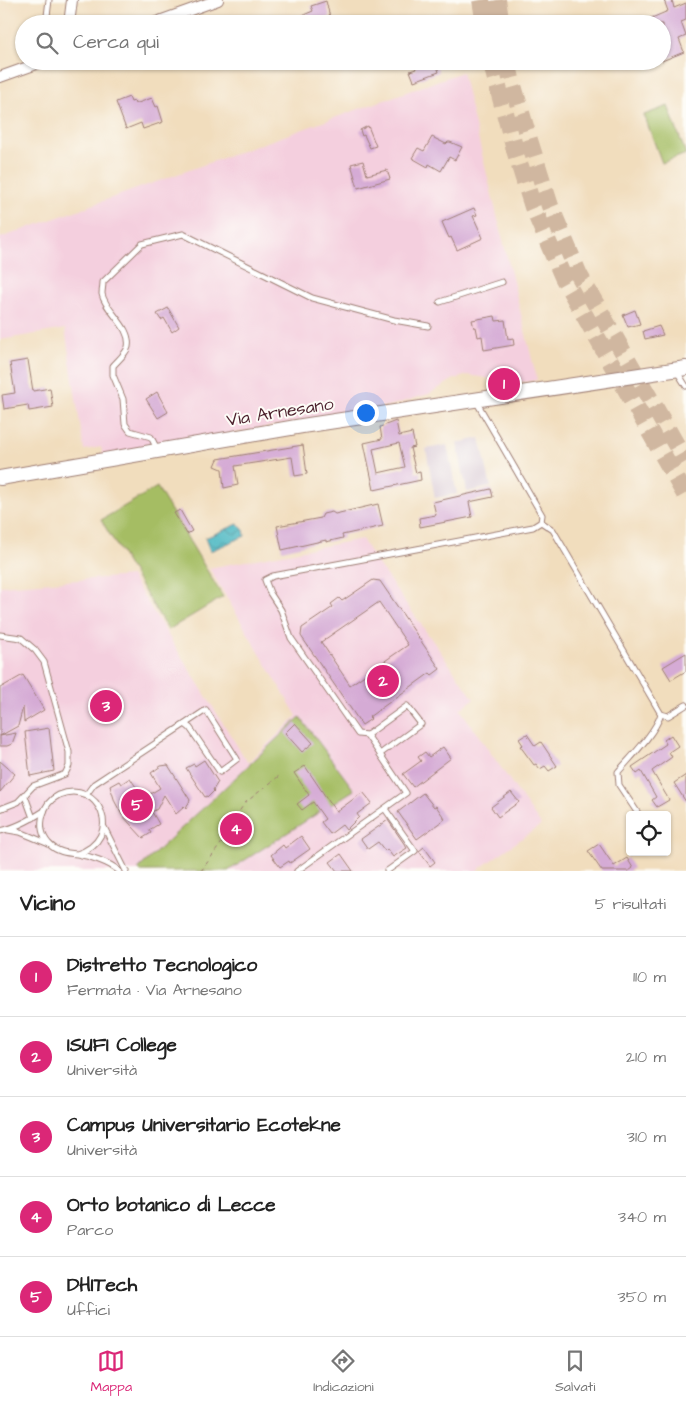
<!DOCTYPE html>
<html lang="it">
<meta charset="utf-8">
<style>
:root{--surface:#fff;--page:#f6f6f6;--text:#222;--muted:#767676;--line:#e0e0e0;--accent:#db2777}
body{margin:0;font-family:"Architects Daughter",sans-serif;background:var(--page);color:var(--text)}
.controls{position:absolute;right:15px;bottom:15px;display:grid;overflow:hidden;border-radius:5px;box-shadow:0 1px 4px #0004}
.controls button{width:45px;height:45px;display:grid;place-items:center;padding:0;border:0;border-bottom:1px solid var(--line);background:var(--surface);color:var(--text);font:25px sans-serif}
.you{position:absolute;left:365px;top:412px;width:18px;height:18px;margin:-12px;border:4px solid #fff;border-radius:50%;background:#1a73e8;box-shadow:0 0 0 8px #1a73e833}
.badge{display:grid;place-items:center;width:32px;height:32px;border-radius:50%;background:var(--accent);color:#fff;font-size:16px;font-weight:700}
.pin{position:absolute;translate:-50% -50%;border:2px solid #fff;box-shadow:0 1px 5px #0006}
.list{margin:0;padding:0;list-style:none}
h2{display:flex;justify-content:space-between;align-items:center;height:65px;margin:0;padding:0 20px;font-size:21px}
h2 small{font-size:16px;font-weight:400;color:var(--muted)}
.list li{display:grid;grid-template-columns:32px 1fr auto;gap:15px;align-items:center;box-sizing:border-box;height:80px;padding:0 20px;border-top:1px solid var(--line)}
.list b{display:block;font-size:19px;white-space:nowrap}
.list p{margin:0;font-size:16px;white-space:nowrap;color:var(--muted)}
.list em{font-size:16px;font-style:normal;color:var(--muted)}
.icon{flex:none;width:28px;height:28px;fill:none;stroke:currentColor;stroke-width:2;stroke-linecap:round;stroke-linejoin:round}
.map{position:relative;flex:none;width:686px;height:871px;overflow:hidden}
.search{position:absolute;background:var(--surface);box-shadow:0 1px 4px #0004;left:15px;right:15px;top:15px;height:55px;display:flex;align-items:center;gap:12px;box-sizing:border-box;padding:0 18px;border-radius:28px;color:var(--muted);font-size:19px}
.sheet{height:465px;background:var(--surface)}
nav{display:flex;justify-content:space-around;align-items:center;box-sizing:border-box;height:70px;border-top:1px solid var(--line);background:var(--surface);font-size:14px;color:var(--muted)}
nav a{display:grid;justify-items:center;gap:2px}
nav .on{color:var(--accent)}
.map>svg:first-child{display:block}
</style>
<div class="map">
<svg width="686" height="871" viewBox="0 0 686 871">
<defs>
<pattern id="water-waves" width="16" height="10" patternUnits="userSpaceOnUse" patternTransform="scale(1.25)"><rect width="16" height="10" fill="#47b6c1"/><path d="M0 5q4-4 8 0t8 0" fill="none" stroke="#3d939d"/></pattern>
</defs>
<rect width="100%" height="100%" fill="#fdfcf7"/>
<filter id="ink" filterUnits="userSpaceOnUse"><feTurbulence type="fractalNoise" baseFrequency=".02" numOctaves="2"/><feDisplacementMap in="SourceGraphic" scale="10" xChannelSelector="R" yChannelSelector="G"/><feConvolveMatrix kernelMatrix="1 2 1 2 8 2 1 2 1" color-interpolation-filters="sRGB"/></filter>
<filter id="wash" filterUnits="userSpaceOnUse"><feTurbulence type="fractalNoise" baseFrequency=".0096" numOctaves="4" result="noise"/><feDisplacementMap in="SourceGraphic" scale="20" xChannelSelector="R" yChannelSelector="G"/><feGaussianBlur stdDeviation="1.12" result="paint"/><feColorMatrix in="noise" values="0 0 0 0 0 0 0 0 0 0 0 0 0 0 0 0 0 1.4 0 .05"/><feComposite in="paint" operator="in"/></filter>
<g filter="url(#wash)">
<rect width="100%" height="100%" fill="#f1ddbd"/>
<!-- built -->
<g fill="#f4cfde">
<polygon points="462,72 537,380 527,382 510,382 468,375 454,379 429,394 393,405 161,446 159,444 103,457 101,447 84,450 65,329 0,340 0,238"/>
<polygon points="362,539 373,557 474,699 460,709 541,825 476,871 0,871 0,586 131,576 248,763 297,716 209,568"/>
</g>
<!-- industrial -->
<g fill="#d0bdce">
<polygon points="480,438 491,487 467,492 457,443"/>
<polygon points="447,445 457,494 435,498 426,449"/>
</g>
<!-- green -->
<g fill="#a5bd63" stroke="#786e47">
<polygon points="668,106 686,154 662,163 644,115"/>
<polygon points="157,487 223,597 168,630 101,520"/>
<polygon points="300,717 354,790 228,871 140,871 138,869"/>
</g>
<!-- water -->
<polygon fill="url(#water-waves)" stroke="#486a76" points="238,524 244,530 245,536 210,551 205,538"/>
<g id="blocks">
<!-- building -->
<g fill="#d5abd5" fill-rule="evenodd">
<polygon points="664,0 672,0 674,8 686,3 686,20 681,22 686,36 679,39 684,52 662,61 662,24 640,23 668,11"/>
<polygon points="326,1 330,17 312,24 282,24 313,11 311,6"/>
<polygon points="435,61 439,72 414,81 410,71 416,69 414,64 421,62 423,65"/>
<polygon points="129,97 131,102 134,101 135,104 152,98 156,107 158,106 163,122 143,129 141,123 126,129 116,102"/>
<polygon points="368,126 376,146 370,148 364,135 362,136 360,130"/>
<polygon points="432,137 446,144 448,142 450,142 462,147 455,160 449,157 441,171 429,164 428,167 412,158 418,148 424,151"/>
<polygon points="363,161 367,175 387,170 390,179 358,188 351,164"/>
<polygon points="474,208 477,215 473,216 483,238 457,250 451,237 449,238 442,222"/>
<polygon points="168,308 179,327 172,332 164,318 161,320 157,314"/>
<polygon points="635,310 640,324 628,327 623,315"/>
<polygon points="495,316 496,321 505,320 508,339 513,338 514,345 484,350 482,336 478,337 476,327 474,328 472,320"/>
<polygon points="659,326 663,335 645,339 643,331"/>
<polygon points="28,360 33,391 50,388 53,407 29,411 28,405 4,409 2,395 15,393 10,363"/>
<polygon points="157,392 168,412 158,418 146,399"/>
<path d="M 396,421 L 399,436 L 412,433 L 415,447 L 410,448 L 416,473 L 420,472 L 421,480 L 374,490 L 364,443 L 382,439 L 380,427 ZM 399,443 L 405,467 L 378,473 L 373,449 Z"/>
<polygon points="303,445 307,474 295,476 292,457 235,466 238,485 224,488 222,469 215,466 218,459"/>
<polygon points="491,489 493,497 469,502 472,517 420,527 419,518 436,515 433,502"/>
<polygon points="378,504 383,526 342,535 343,538 326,542 326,540 282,550 277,526 321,518 323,514 332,512 335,514"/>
<polygon points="180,510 192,531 187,534 174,513"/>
<path d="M 373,580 L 380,581 L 440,669 L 432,675 L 430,673 L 369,717 L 371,719 L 362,725 L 301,636 L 302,628 L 333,607 L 331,604 L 339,598 L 342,601 ZM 379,602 L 408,645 L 350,685 L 321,642 Z"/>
<polygon points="686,653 686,671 671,680 663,667"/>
<polygon points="23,675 44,710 24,722 23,707 18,726 0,736 16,733 12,744 7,746 0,746 0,688"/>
<polygon points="295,723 313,743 302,752 285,733"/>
<polygon points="49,728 54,771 30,776 25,732"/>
<polygon points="527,734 535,746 541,742 557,766 549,771 545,766 540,769 536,764 534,765 520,746 523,745 519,739"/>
<polygon points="671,735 678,746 669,752 672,757 652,771 669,800 657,807 652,800 656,797 641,771 637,774 632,767 666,744 664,740"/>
<polygon points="443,747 451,758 413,787 403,774 421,761 418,757 425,752 429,757"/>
<polygon points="204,760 218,782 213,790 214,791 208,797 207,796 205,797 186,768 194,764 195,766"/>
<polygon points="0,761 15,774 0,792"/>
<polygon points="168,765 190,800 186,809 184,807 176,814 164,795 157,809 152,812 159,824 149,830 151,833 143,838 122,815 115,802 110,786 119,781 121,784 130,778 140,793 150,794 160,788 151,773 161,766"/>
<polygon points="305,766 336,812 363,792 372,803 357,814 359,817 346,830 342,825 330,834 321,822 325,819 313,802 302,810 297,804 309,795 294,773"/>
<polygon points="686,775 686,802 674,783"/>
<polygon points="511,792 519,802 498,817 491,807"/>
<polygon points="423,793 434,807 436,806 445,819 417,839 398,812"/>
<polygon points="388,820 407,848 393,857 387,849 385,851 378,842 368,849 361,839"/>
<polygon points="301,836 310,849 290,863 289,861 280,867 271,855 283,845 285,848"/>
<polygon points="599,844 614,866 627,858 633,868 629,871 602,871 588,851"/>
<polygon points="424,847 435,862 430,866 419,851"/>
<polygon points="341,854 353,871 337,871 330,862"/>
</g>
</g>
</g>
<g filter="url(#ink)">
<use href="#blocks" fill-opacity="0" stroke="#9e7e74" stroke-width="1"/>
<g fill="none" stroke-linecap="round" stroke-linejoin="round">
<!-- highway-tunnel -->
<g stroke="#d0b7a0" stroke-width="18" stroke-dasharray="18 9" stroke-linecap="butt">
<polyline points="481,0 485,24"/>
<polyline points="497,0 501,24"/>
<polyline points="491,61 515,150 533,207 563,277 686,496"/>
<polyline points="507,61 511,79 529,140 550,206 579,275 686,462"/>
</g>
<!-- lane casing -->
<g stroke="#9e7e74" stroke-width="7">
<g id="lane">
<polyline points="46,24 49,0"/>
<polyline points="440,302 502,282"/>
<polyline points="676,370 686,386"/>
<path d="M 158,451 L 151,437 L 130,431 L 125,424 L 123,399 L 113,375 L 113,366 C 117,361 126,354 128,347 C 132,327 105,311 102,294 C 102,290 103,286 103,282 L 142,244 L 183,234 L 312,298 L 394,320 L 428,326"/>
<polyline points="541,522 553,530 661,714 668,716 686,705"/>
<polyline points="0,635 21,638 35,650 44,662 69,752 69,766 65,774 33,786 18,802 0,809"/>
<polyline points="380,754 421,724 407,706 367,735 358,734 291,638 281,610 270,593 265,580 273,576 533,527 541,522 542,515 476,401"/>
<polyline points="86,795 94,784 185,724 190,728 220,772 237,759 206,710 185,724"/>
<polyline points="25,796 33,818"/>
<polyline points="385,809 415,851 387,871"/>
<path d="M 639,815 L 619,785 L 618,772 C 632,756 655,733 661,714"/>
<polyline points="104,827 126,871"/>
<polyline points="8,830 20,832 49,844"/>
<path d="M 0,831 C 16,828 30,820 44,811"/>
<path d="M 77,854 C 126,838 99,778 59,795 C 51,799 45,806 43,815 C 40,825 42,836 49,844 C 57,852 66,853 77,854 C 89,856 109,862 119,871"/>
<polyline points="297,871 406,793 367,735"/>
</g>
</g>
<!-- street casing -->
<g stroke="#9e7e74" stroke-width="12">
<g id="street">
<polyline points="69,24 72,0"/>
<polyline points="151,24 218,0"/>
<polyline points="0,77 45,61"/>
</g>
</g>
<!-- secondary casing -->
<g stroke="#9e7e74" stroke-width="16">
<polyline id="secondary" points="0,478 302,426 686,368"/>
</g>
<!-- path -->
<polyline stroke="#9e7e74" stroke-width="1" stroke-dasharray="4 4" stroke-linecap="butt" points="201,871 223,841 238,813 245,803 279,776"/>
<!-- lane -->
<use href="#lane" stroke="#fff" stroke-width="5"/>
<!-- street -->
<use href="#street" stroke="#fff" stroke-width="10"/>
<!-- secondary -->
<use href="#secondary" stroke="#fff" stroke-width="14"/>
</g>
</g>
<g text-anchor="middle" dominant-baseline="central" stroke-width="4" stroke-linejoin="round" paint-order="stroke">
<!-- street labels -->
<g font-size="18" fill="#4a1f2b" stroke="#fdfcf7">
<text transform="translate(280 412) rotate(-9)">Via Arnesano</text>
</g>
</g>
</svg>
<div class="controls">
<button><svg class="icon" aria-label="locate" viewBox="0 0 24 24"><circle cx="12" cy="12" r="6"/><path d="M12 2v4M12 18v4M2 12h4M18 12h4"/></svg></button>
</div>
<div class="you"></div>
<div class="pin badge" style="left:504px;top:384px">1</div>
<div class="pin badge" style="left:383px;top:681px">2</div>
<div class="pin badge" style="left:106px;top:706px">3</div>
<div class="pin badge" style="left:236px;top:829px">4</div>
<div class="pin badge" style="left:137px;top:805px">5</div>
<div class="search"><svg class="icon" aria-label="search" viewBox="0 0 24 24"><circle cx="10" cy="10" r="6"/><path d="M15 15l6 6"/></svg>Cerca qui</div>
</div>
<section class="sheet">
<h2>Vicino<small>5 risultati</small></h2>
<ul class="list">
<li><span class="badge">1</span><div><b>Distretto Tecnologico</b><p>Fermata · Via Arnesano</p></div><em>110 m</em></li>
<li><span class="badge">2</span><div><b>ISUFI College</b><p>Università</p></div><em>210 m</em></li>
<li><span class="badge">3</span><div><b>Campus Universitario Ecotekne</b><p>Università</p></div><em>310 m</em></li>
<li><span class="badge">4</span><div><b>Orto botanico di Lecce</b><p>Parco</p></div><em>340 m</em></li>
<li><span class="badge">5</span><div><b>DHITech</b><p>Uffici</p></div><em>350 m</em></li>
</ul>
</section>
<nav>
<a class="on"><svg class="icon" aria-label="map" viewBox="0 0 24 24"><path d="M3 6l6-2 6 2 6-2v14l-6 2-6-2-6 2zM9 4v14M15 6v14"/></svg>Mappa</a>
<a><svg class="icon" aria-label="directions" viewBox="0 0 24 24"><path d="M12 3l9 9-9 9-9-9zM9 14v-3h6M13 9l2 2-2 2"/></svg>Indicazioni</a>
<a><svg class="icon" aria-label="saved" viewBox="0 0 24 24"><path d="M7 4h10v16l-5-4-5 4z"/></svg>Salvati</a>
</nav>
